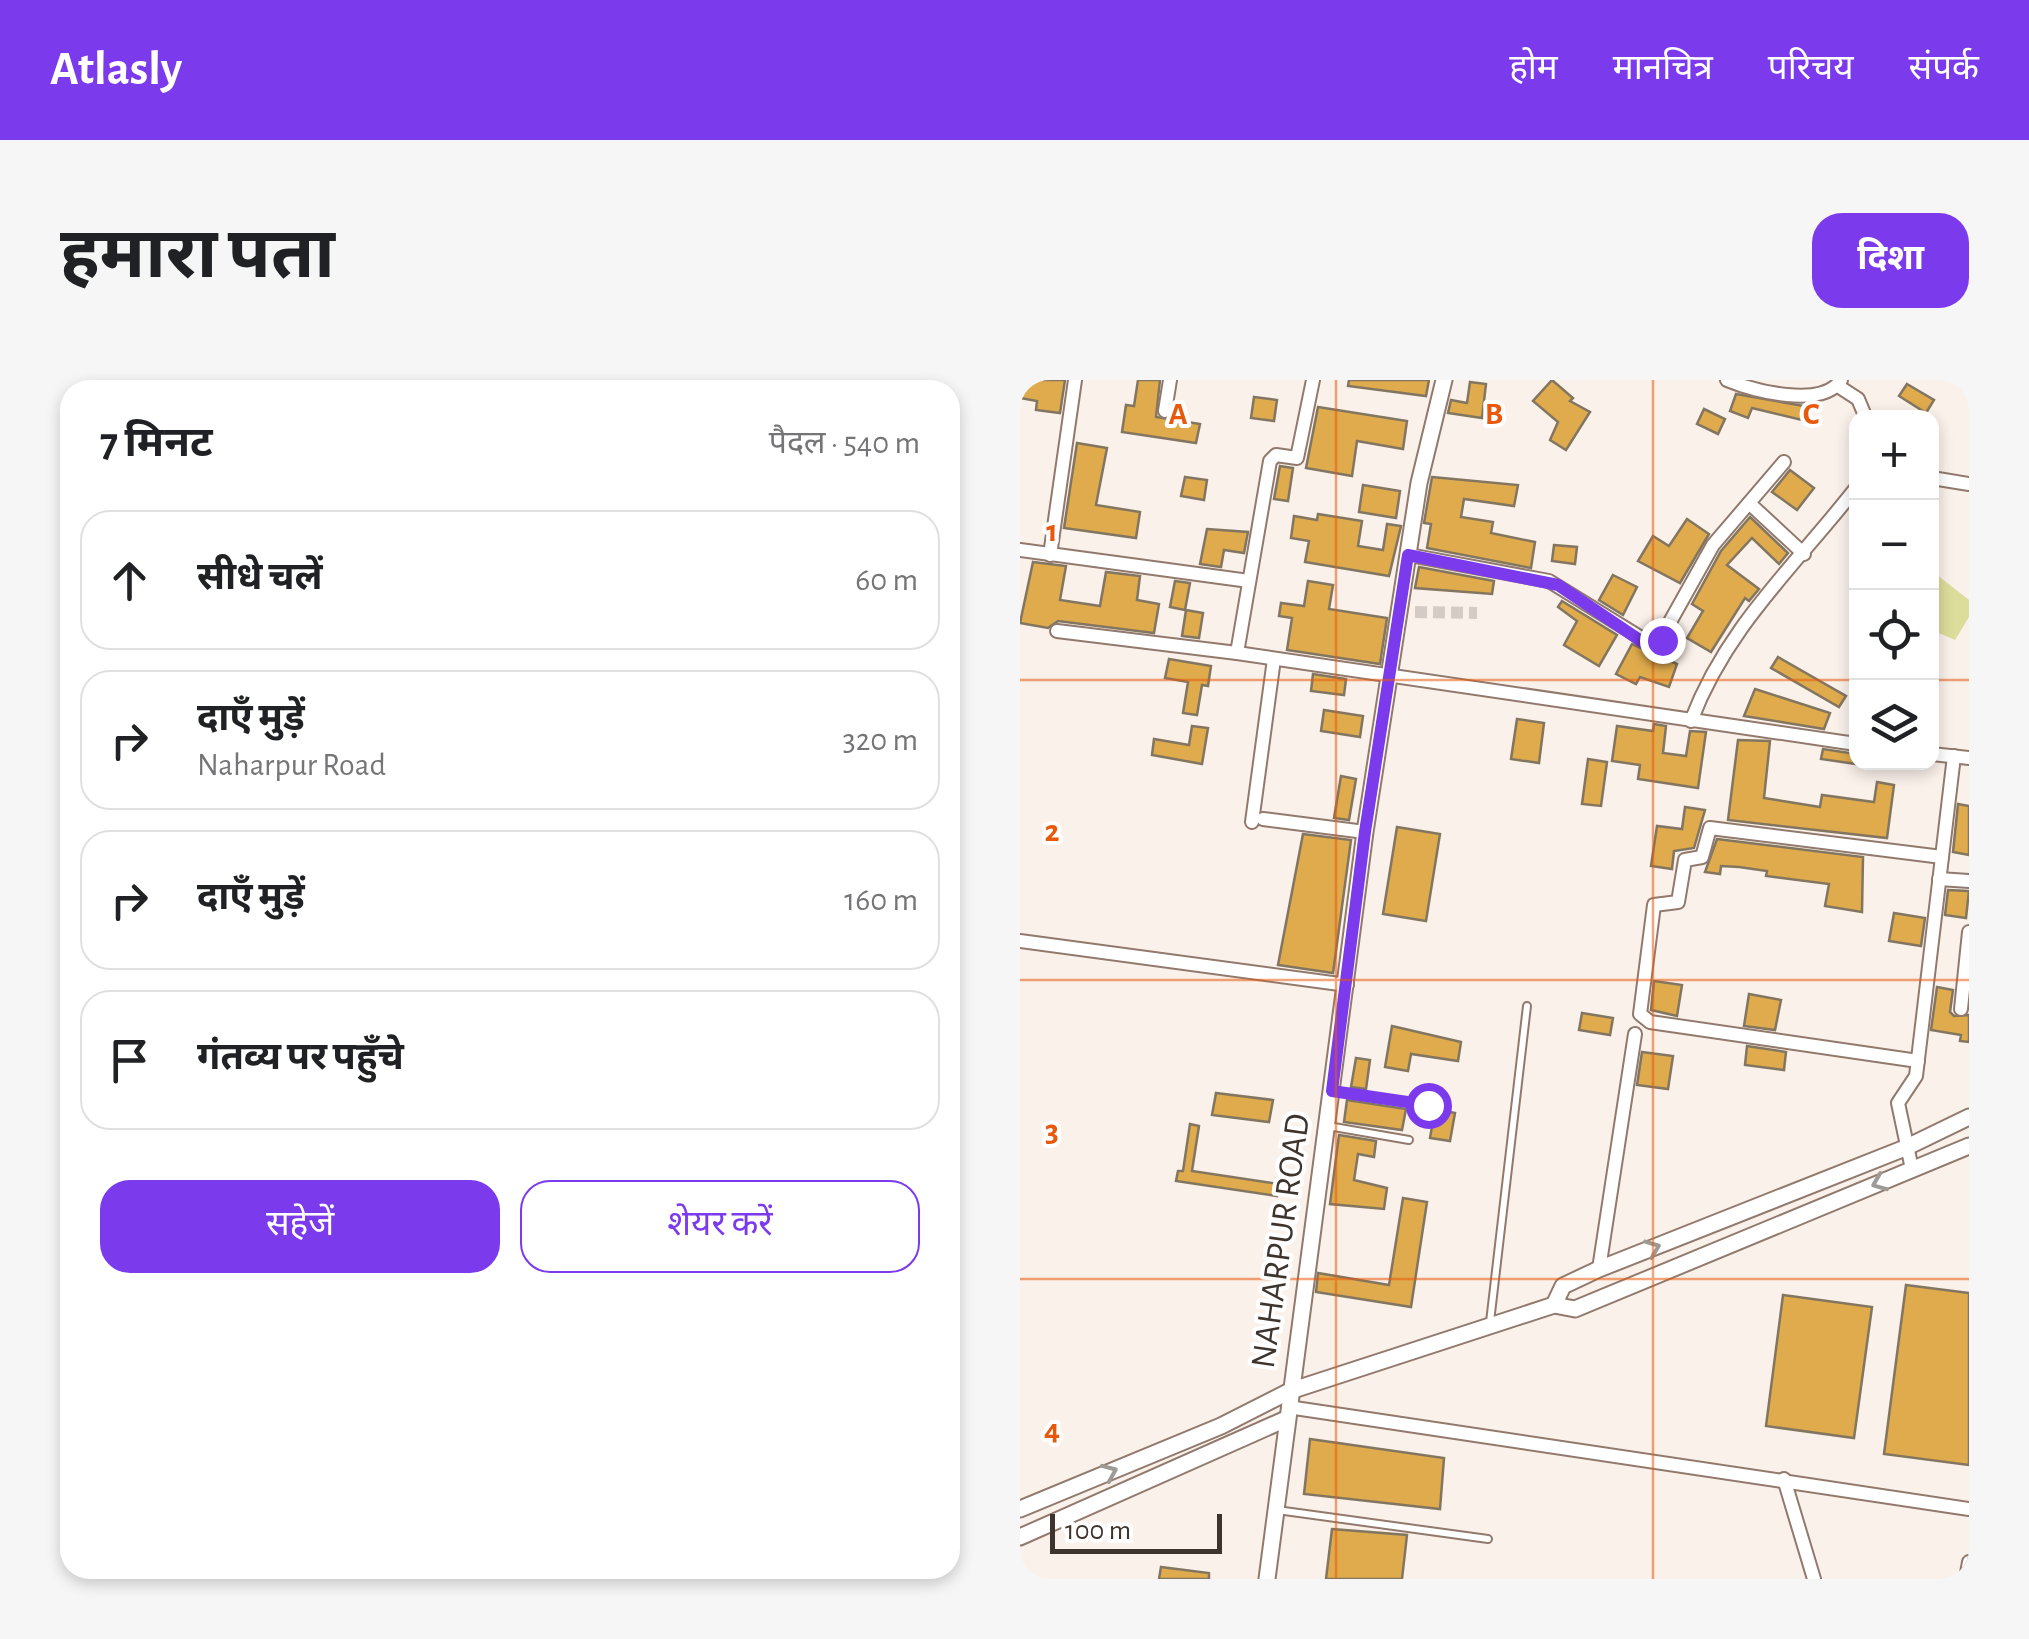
<!DOCTYPE html>
<html lang="hi">
<meta charset="utf-8">
<style>
:root{--surface:#fff;--page:#f6f6f6;--text:#202124;--muted:#757577;--line:#e0e0e0;--accent:#7c3aed}
body{margin:0;font-family:"Alegreya Sans","Noto Sans Devanagari",sans-serif;background:var(--page);color:var(--text)}
.controls{position:absolute;right:30px;top:30px;display:grid;overflow:hidden;border-radius:20px;box-shadow:0 5px 15px #0003}
.controls button{width:90px;height:90px;display:grid;place-items:center;padding:0;border:0;border-bottom:2px solid var(--line);background:var(--surface);color:var(--text);font:50px sans-serif}
.scale{position:absolute;left:30px;bottom:25px;width:172px;box-sizing:border-box;padding-left:10px;border:5px solid #3e342e;border-top:0;font-size:28px;line-height:35px;white-space:nowrap;color:#3e342e;-webkit-text-stroke:8px #fff;paint-order:stroke}
.stop{position:absolute;width:30px;height:30px;margin:-22px;border:8px solid #7c3aed;border-radius:50%;background:#fff}
.stop.end{background:#7c3aed;border-color:#fff;box-shadow:0 2px 10px #0008}
.list{margin:0;padding:0;list-style:none}
h2{display:flex;justify-content:space-between;align-items:center;height:130px;margin:0;padding:0 40px;font-size:42px}
h2 small{font-size:32px;font-weight:400;color:var(--muted)}
.list li{display:grid;grid-template-columns:65px 1fr auto;gap:30px;align-items:center;box-sizing:border-box;height:140px;margin:0 20px 20px;padding:0 20px;border:2px solid var(--line);border-radius:30px}
.list b{display:block;font-size:38px;white-space:nowrap}
.list p{margin:0;font-size:32px;white-space:nowrap;color:var(--muted)}
.list em{font-size:32px;font-style:normal;color:var(--muted)}
.actions{display:flex;gap:20px;padding:30px 40px}
.actions a{flex:1;padding:22px 0;border:2px solid var(--accent);border-radius:30px;text-align:center;font-size:35px;color:var(--accent)}
.actions .main{background:var(--accent);color:#fff}
.icon{flex:none;width:55px;height:55px;fill:none;stroke:currentColor;stroke-width:2;stroke-linecap:round;stroke-linejoin:round}
.map{position:relative;flex:none;width:949px;height:1199px;overflow:hidden;border-radius:30px}
header{display:flex;align-items:center;gap:60px;box-sizing:border-box;height:140px;padding:0 50px;background:var(--accent);color:#fff}
header strong{font-size:48px}
nav{display:flex;gap:55px;margin-inline-start:auto;font-size:35px}
.intro{display:flex;align-items:center;justify-content:space-between;box-sizing:border-box;height:240px;padding:0 60px}
h1{margin:0;font-size:70px}
.button{padding:25px 45px;border-radius:30px;background:var(--accent);color:#fff;font-size:35px;font-weight:700}
main{display:flex;gap:60px;padding:0 60px}
aside{flex:1;background:var(--surface);border-radius:30px;box-shadow:0 5px 15px #0003}
.map>svg:first-child{display:block}
</style>
<header>
<strong>Atlasly</strong>
<nav><a>होम</a><a>मानचित्र</a><a>परिचय</a><a>संपर्क</a></nav>
</header>
<div class="intro"><h1>हमारा पता</h1><a class="button">दिशा</a></div>
<main>
<aside>
<h2>7 मिनट<small>पैदल · 540 m</small></h2>
<ul class="list">
<li><svg class="icon" aria-label="ahead" viewBox="0 0 24 24"><path d="M12 20V5M6 11l6-6 6 6"/></svg><div><b>सीधे चलें</b></div><em>60 m</em></li>
<li><svg class="icon" aria-label="right" viewBox="0 0 24 24"><path d="M7 20v-9h11M14 6l5 5-5 5"/></svg><div><b>दाएँ मुड़ें</b><p>Naharpur Road</p></div><em>320 m</em></li>
<li><svg class="icon" aria-label="right" viewBox="0 0 24 24"><path d="M7 20v-9h11M14 6l5 5-5 5"/></svg><div><b>दाएँ मुड़ें</b></div><em>160 m</em></li>
<li><svg class="icon" aria-label="arrive" viewBox="0 0 24 24"><path d="M6 21V4h12l-3 4 3 4H6"/></svg><div><b>गंतव्य पर पहुँचे</b></div></li>
</ul>
<div class="actions"><a class="main">सहेजें</a><a>शेयर करें</a></div>
</aside>
<div class="map">
<svg width="949" height="1199" viewBox="0 0 949 1199">
<rect width="100%" height="100%" fill="#fbf1eb"/>
<!-- green -->
<polygon fill="#dcdc9b" points="912,191 949,220 949,237 935,260 912,250"/>
<!-- building -->
<g fill="#dfab4c" stroke="#837661" stroke-width="2.5">
<polygon points="8,0 45,0 40,33 16,30 17,21 0,18 0,5 7,6"/>
<polygon points="118,0 140,0 136,37 180,44 176,63 102,52 106,25 114,26"/>
<polygon points="329,0 409,0 406,16 328,6"/>
<polygon points="532,0 553,18 550,21 570,32 546,70 530,60 538,42 513,21"/>
<polygon points="450,2 466,4 462,38 428,33 431,20 447,23"/>
<polygon points="887,4 914,20 906,33 879,16"/>
<polygon points="716,14 784,26 782,40 732,28 728,38 710,31"/>
<polygon points="234,17 257,20 254,41 231,38"/>
<polygon points="298,27 387,41 383,69 337,61 332,96 286,88"/>
<polygon points="684,29 705,39 698,54 677,44"/>
<polygon points="57,63 87,68 76,125 120,132 116,158 44,148"/>
<polygon points="260,86 273,88 268,121 254,119"/>
<polygon points="770,90 794,108 777,130 752,112"/>
<polygon points="165,97 187,100 184,120 161,116"/>
<polygon points="412,97 498,105 494,126 444,119 441,137 473,142 471,153 515,162 511,188 407,168 411,144 404,143"/>
<polygon points="343,105 380,111 376,138 339,132"/>
<polygon points="298,134 342,141 338,166 363,170 367,144 381,146 369,196 285,182 289,161 271,158 274,136 297,140"/>
<polygon points="730,137 768,173 759,184 732,158 707,185 739,209 729,221 725,218 691,272 667,258 683,231 672,224 701,171"/>
<polygon points="667,139 689,154 660,203 618,181 633,156 649,166"/>
<polygon points="187,149 228,152 224,173 204,170 201,187 180,184"/>
<polygon points="534,165 557,167 555,184 532,181"/>
<polygon points="13,182 46,186 40,220 80,226 86,192 120,196 117,220 139,224 134,253 38,241 28,248 0,243"/>
<polygon points="399,187 474,201 472,214 395,208"/>
<polygon points="593,195 617,207 603,235 579,220"/>
<polygon points="155,201 170,203 165,230 150,227"/>
<polygon points="288,201 313,205 309,229 367,238 360,284 267,270 272,238 259,236 261,223 284,226"/>
<polygon points="542,221 597,255 579,286 544,265 557,241 538,227"/>
<polygon points="166,230 183,233 179,258 162,256"/>
<polygon points="612,264 657,284 649,307 620,297 616,304 596,294"/>
<polygon points="758,277 826,316 819,327 751,288"/>
<polygon points="149,279 191,286 188,306 182,305 177,335 163,333 168,302 145,298"/>
<polygon points="293,294 326,299 324,315 291,311"/>
<polygon points="735,309 810,333 804,349 724,336"/>
<polygon points="304,330 343,336 340,357 301,351"/>
<polygon points="497,339 524,343 519,383 491,379"/>
<polygon points="634,344 646,346 643,373 666,376 670,351 686,352 678,408 618,399 620,385 592,381 597,346 633,351"/>
<polygon points="172,346 188,348 182,384 132,375 134,359 169,365"/>
<polygon points="718,360 750,361 744,418 800,427 802,415 854,422 857,402 874,405 867,458 708,440"/>
<polygon points="803,369 836,374 836,384 801,379"/>
<polygon points="568,379 587,382 581,426 562,424"/>
<polygon points="321,396 336,399 329,440 314,438"/>
<polygon points="938,424 949,426 949,475 933,472"/>
<polygon points="665,427 685,430 674,468 654,471 652,489 631,486 637,446 662,449"/>
<polygon points="377,447 420,454 406,541 363,534"/>
<polygon points="283,454 331,460 313,593 258,585"/>
<polygon points="697,459 843,477 842,532 805,526 809,504 746,496 747,491 719,487 701,486 700,494 685,492"/>
<polygon points="928,510 949,511 946,538 925,535"/>
<polygon points="874,533 905,538 901,566 869,561"/>
<polygon points="634,601 662,605 657,636 631,630"/>
<polygon points="917,607 933,610 930,632 934,636 949,635 949,662 940,661 941,655 911,650"/>
<polygon points="729,614 761,620 755,650 724,646"/>
<polygon points="562,633 593,638 590,655 559,650"/>
<polygon points="372,646 441,662 438,681 391,674 388,691 365,687"/>
<polygon points="727,666 766,672 764,690 725,685"/>
<polygon points="622,672 653,676 648,709 617,705"/>
<polygon points="336,678 350,680 346,709 331,707"/>
<polygon points="196,713 253,720 249,742 192,735"/>
<polygon points="327,720 386,729 382,750 324,742"/>
<polygon points="415,729 435,733 430,761 410,758"/>
<polygon points="170,744 179,746 172,791 259,804 257,816 156,801 158,791 163,791"/>
<polygon points="319,755 356,761 354,777 338,774 334,800 367,808 364,829 310,824"/>
<polygon points="383,818 407,822 391,927 296,912 298,893 369,905"/>
<polygon points="886,905 949,913 949,1085 864,1074"/>
<polygon points="763,915 852,927 834,1058 746,1046"/>
<polygon points="290,1059 424,1078 420,1129 284,1114"/>
<polygon points="312,1149 387,1155 382,1199 306,1199"/>
<polygon points="141,1187 189,1193 189,1199 139,1199"/>
</g>
<g fill="none" stroke-linecap="round" stroke-linejoin="round">
<!-- minor-tunnel -->
<polyline stroke="#d5cbc5" stroke-width="12" stroke-dasharray="12 6" stroke-linecap="butt" points="395,232 457,233"/>
<!-- service casing -->
<g stroke="#917a6d" stroke-width="10">
<g id="service">
<polyline points="312,711 408,725"/>
<polyline points="308,746 389,760"/>
<polyline points="470,942 507,626"/>
<polyline points="257,1130 468,1159"/>
</g>
</g>
<!-- minor casing -->
<g stroke="#917a6d" stroke-width="16">
<g id="minor">
<path d="M 707,0 C 734,11 802,29 821,0"/>
<polyline points="818,6 838,19 846,38"/>
<polyline points="145,31 150,0"/>
<polyline points="912,98 949,104"/>
<polyline points="729,123 784,174"/>
<polyline points="0,170 229,201"/>
<polyline points="30,175 55,0"/>
<polyline points="389,175 529,201 636,267 693,165 764,82"/>
<polyline points="37,251 217,273 836,364"/>
<polyline points="217,273 250,81 256,75 277,78 293,0"/>
<path d="M 671,341 C 707,246 775,186 836,108"/>
<polyline points="912,374 949,378"/>
<polyline points="243,439 345,452"/>
<polyline points="232,442 254,279"/>
<polyline points="919,499 949,501"/>
<polyline points="0,561 327,605"/>
<polyline points="941,629 949,552"/>
<polyline points="898,681 630,642 620,634 634,525 658,522 665,480 682,477 690,448 922,477"/>
<polyline points="892,789 878,723 896,696 934,376"/>
<polyline points="579,889 615,654"/>
<polyline points="268,1027 949,1129"/>
<polyline points="764,1099 794,1199"/>
<polyline points="946,1199 949,1182"/>
</g>
</g>
<!-- tertiary casing -->
<g stroke="#917a6d" stroke-width="19">
<g id="tertiary">
<polyline points="534,925 543,906 579,889 885,768 949,737"/>
<polyline points="0,1129 201,1046 270,1011 534,925 555,929 949,766"/>
<polyline points="0,1157 266,1039"/>
<polyline points="247,1199 345,452 399,103 424,0"/>
</g>
</g>
<!-- service -->
<use href="#service" stroke="#fff" stroke-width="6"/>
<!-- minor -->
<use href="#minor" stroke="#fff" stroke-width="12"/>
<!-- tertiary -->
<use href="#tertiary" stroke="#fff" stroke-width="15"/>
</g>
<!-- one-way arrows -->
<defs><path id="oneway-chevron" d="M-2-3.5L2.5 0L-2 3.5" fill="none" stroke-width="1.6" stroke-linecap="round" stroke-linejoin="round" transform="scale(2.5)"/></defs>
<g stroke="#9e9a96">
<use href="#oneway-chevron" transform="translate(859 803) rotate(158)"/>
<use href="#oneway-chevron" transform="translate(633 868) rotate(-21)"/>
<use href="#oneway-chevron" transform="translate(90 1092) rotate(-23)"/>
</g>
<g fill="none" stroke-linecap="round" stroke-linejoin="round">
<!-- route -->
<polyline stroke="#7c3aed" stroke-width="12" points="408,725 312,711 345,452 388,175 538,205 627,265 636,267 642,260"/>
</g>
<!-- grid -->
<path fill="none" stroke="#e8590c" stroke-width="2.5" stroke-opacity="0.55" d="M 316,0 L 316,1199M 633,0 L 633,1199M 0,300 L 836,300M 912,300 L 949,300M 0,600 L 949,600M 0,899 L 949,899"/>
<g text-anchor="middle" dominant-baseline="central" stroke-width="8" stroke-linejoin="round" paint-order="stroke">
<!-- street labels -->
<g font-size="35" fill="#3e342e" stroke="#fff">
<text transform="translate(261 861) rotate(-82)">NAHARPUR ROAD</text>
</g>
</g>
<g font-size="32" text-anchor="middle" font-weight="bold" fill="#e8590c" stroke="#fff" stroke-width="8" stroke-linejoin="round" paint-order="stroke">
<text x="158" y="44">A</text>
<text x="474" y="44">B</text>
<text x="791" y="44">C</text>
<text x="32" y="161">1</text>
<text x="32" y="461">2</text>
<text x="32" y="761">3</text>
<text x="32" y="1060">4</text>
</g>
</svg>
<div class="controls">
<button>+</button>
<button>−</button>
<button><svg class="icon" aria-label="locate" viewBox="0 0 24 24"><circle cx="12" cy="12" r="6"/><path d="M12 2v4M12 18v4M2 12h4M18 12h4"/></svg></button>
<button><svg class="icon" aria-label="layers" viewBox="0 0 24 24"><path d="M12 4l9 5-9 5-9-5zM3 14l9 5 9-5"/></svg></button>
</div>
<div class="scale">100 m</div>
<div class="stop" style="left:408px;top:725px"></div>
<div class="stop end" style="left:642px;top:260px"></div>
</div>
</main>
